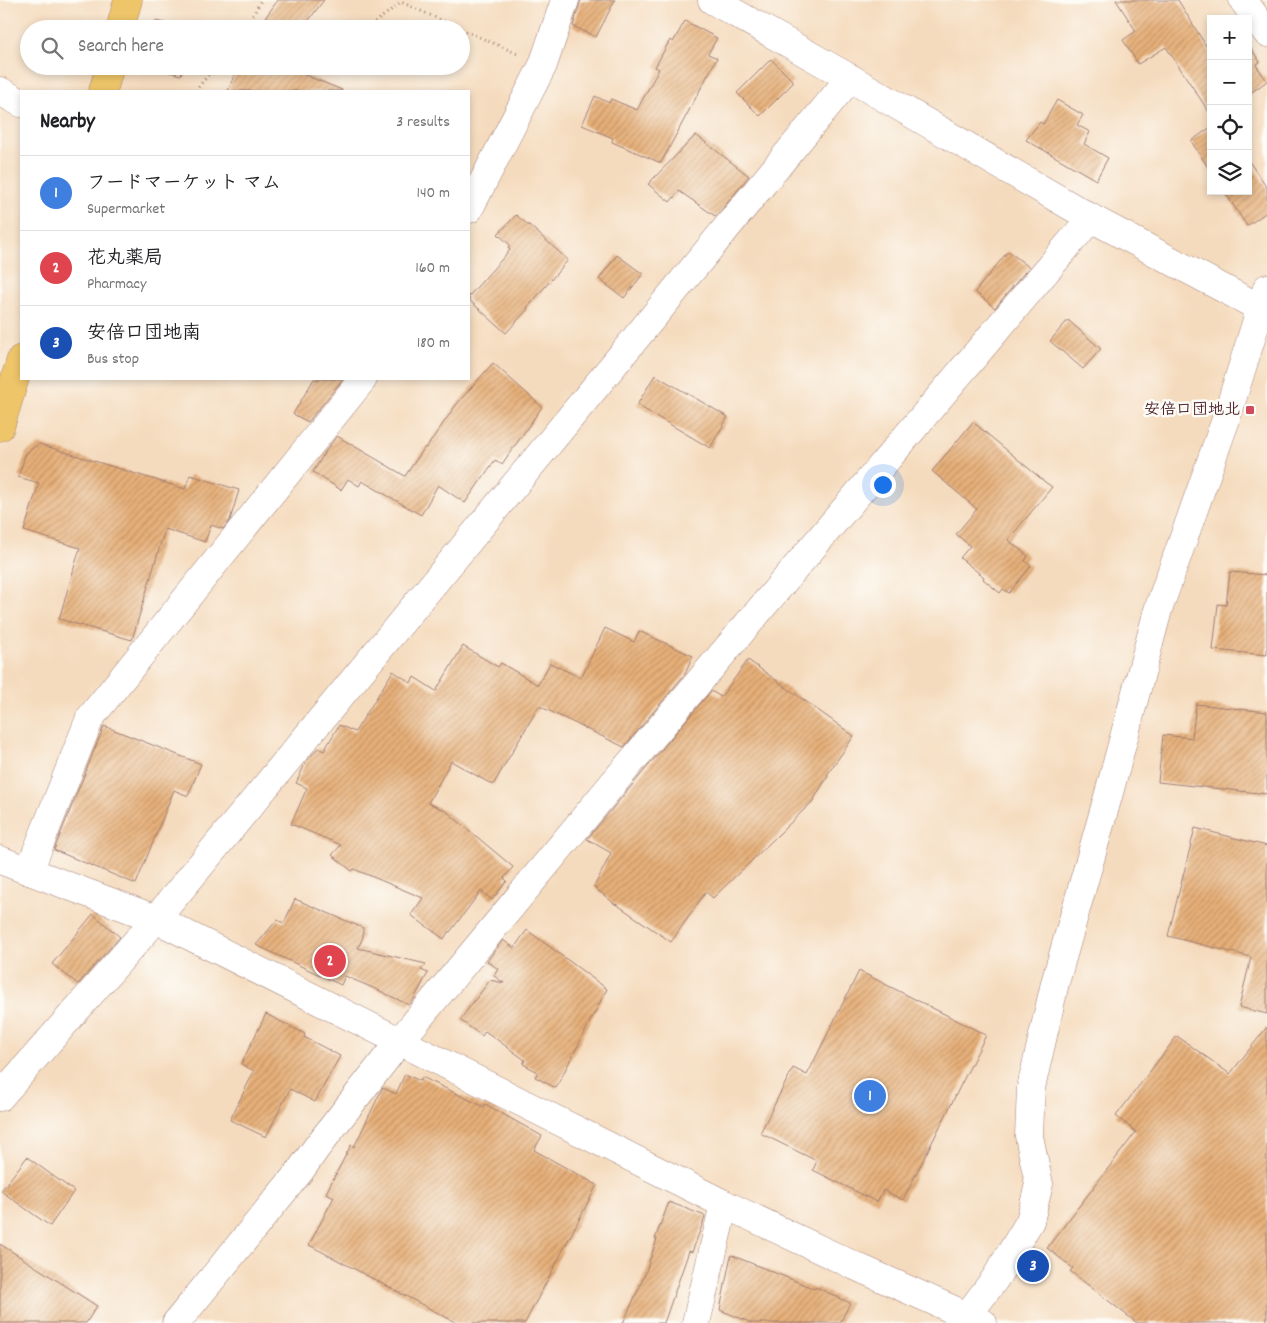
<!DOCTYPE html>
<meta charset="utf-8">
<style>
:root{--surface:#fff;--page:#f6f6f6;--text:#202124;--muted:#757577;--line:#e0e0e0;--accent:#b45309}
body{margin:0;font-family:Dekko,"Klee One",sans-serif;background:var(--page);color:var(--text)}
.controls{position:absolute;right:15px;top:15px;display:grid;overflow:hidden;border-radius:0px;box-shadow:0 2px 8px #0003}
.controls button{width:45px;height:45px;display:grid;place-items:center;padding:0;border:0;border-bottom:1px solid var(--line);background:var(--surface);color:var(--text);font:25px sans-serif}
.you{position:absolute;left:882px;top:484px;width:18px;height:18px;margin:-12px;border:4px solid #fff;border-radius:50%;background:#1a73e8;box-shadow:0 0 0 8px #1a73e833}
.badge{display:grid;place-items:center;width:32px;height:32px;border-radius:50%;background:var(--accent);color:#fff;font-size:16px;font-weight:700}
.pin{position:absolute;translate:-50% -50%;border:2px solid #fff;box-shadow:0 1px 5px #0006}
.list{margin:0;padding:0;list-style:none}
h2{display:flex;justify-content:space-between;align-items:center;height:65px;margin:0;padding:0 20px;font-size:21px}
h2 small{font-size:16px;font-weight:400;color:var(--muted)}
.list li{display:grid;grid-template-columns:32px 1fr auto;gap:15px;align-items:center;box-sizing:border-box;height:75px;padding:0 20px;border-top:1px solid var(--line)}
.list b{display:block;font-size:19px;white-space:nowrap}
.list p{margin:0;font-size:16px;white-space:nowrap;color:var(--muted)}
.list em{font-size:16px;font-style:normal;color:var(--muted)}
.icon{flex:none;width:28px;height:28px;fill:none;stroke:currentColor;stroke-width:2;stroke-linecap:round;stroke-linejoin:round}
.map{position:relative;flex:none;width:1267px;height:1323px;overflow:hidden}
.search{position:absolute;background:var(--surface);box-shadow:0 2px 8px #0003;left:20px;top:20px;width:450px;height:55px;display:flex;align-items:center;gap:12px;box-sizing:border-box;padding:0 18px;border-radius:28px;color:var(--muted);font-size:19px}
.panel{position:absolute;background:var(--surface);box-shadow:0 2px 8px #0003;left:20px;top:90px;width:450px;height:290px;border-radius:0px}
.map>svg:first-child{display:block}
</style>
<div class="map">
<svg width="1267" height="1323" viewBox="0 0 1267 1323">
<defs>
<pattern id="building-hatch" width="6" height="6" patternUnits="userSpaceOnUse" patternTransform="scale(1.25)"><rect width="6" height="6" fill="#e7b079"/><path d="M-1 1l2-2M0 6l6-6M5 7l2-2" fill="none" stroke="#bd8f63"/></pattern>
</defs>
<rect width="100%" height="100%" fill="#fdfcf7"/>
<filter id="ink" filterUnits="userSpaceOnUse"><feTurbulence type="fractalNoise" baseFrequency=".02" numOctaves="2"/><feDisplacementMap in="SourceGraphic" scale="10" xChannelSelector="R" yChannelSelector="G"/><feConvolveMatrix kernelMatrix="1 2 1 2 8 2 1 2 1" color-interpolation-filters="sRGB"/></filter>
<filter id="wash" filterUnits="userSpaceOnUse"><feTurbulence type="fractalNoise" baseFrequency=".0096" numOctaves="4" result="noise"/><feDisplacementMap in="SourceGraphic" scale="20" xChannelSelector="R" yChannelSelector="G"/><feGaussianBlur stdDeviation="1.12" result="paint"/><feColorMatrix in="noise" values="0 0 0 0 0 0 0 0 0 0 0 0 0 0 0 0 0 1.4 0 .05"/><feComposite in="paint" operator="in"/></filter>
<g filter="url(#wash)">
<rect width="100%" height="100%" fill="#f5dbbe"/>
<g id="blocks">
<!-- building -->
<g fill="url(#building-hatch)">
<polygon points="278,0 324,0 302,29 257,29"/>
<polygon points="581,0 615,0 596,37 573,26"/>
<polygon points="1116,0 1178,0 1211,54 1211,115 1166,47 1138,64 1123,40 1136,31"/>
<polygon points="156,21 190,29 154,29"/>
<polygon points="685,21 717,38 708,54 717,58 661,163 612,142 613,138 582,125 595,96 609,103 611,99 637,110 659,69 655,67 670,40 673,42"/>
<polygon points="1248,44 1260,62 1256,65 1267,81 1248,95"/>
<polygon points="771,59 794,82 760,116 737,93"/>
<polygon points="146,66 183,66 181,75"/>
<polygon points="238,66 283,66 342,90 342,91 228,91"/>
<polygon points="1057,100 1083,115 1077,125 1090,132 1084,144 1108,158 1096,180 1026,140 1040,122 1043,124"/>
<polygon points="1211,127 1211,172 1191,141"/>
<polygon points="696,135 749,176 719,213 715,216 679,191 670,202 648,184"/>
<polygon points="1248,160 1267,188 1267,212 1247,226 1224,191 1248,191"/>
<polygon points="516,215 528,225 529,225 568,260 527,308 528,309 506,333 469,300 469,296 510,250 508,247 510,245 498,234"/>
<polygon points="1008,251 1029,267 995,308 975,292"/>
<polygon points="617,255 643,274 624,298 599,279"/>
<polygon points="1068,320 1101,349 1083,369 1050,341"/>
<polygon points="493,363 542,407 502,464 495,460 465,503 438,485 421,515 362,481 359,486 348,479 341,490 313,472 325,452 337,436 405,476 425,447 426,448 456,405"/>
<polygon points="655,375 728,417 710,448 637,405"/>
<polygon points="314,379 343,379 308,422 293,414"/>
<polygon points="973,422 1045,482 1052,487 1008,540 1028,556 1025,561 1031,566 1009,593 1003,589 1000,593 983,579 984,577 960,558 970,546 956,534 977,509 932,471"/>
<polygon points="39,444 185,489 190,475 239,490 230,520 223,529 211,525 205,542 165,529 132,640 59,619 80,548 24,531 39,483 18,477 26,453"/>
<polygon points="1230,572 1267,575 1267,655 1213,650 1218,604 1226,605"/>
<polygon points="605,628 634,642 639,631 693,656 685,674 624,747 539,706 493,785 451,761 428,803 446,811 513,867 504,878 507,881 492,900 481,891 450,932 448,932 444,939 411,915 423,898 354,869 352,871 332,855 341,845 291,824 307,788 296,783 306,762 318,748 324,751 339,725 355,732 393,671 411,683 414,677 436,691 463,646 498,667 501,663 538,685 550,663 581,678"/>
<polygon points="748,660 854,736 827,775 828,776 812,802 713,898 706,892 671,942 616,904 616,905 594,887 611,853 587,839 711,691 721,697"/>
<polygon points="1196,704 1267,712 1267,794 1158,782 1163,735 1192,738"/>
<polygon points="104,726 201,764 188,796 174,790 136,884 54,850"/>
<polygon points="1195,828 1267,846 1267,1014 1239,1007 1251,957 1168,936"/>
<polygon points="295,899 363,928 363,937 358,948 426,964 421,970 428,973 414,999 409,1005 380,991 345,976 341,985 256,945 277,920 284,923"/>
<polygon points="93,914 120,937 78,984 52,964"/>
<polygon points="527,930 607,989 556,1088 535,1077 538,1072 523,1064 525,1060 485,1031 482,1036 460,1020 490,980 504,983 494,976 498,969 487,961 503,940 514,948"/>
<polygon points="859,971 986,1035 903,1200 883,1190 877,1202 813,1170 817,1161 760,1133 793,1068 807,1075"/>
<polygon points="266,1014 305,1034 304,1037 340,1056 315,1102 290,1089 266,1137 230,1120 254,1071 241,1064"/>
<polygon points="1267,1027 1267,1323 1137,1323 1070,1271 1073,1268 1047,1248 1136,1132 1116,1116 1177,1036 1230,1074"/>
<polygon points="405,1074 420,1081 422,1077 484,1107 485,1104 542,1136 534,1150 597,1185 525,1323 457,1323 309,1245 334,1197 326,1193 351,1145 354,1147 382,1089 383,1088 396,1094"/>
<polygon points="27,1157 74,1191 50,1226 1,1191"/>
<polygon points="669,1202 705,1216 704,1220 692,1252 689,1251 664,1323 623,1323 644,1277 657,1239 655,1239"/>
<polygon points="0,1244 97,1306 86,1323 0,1323"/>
<polygon points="731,1255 815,1289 816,1287 850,1303 840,1323 752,1323 720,1310"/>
</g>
</g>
</g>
<g filter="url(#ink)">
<use href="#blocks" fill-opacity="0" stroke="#a07d74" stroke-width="1"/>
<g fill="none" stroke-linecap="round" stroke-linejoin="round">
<!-- minor casing -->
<g stroke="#a07d74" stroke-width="29">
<g id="minor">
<polyline points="712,0 850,78 1091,218 1260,308"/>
<polyline points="1243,0 1267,33"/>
<polyline points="0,91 21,103"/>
<polyline points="469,209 543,65 565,0"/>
<polyline points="0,860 156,919 724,1204 855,1266 983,1323"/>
<polyline points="29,871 90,718 363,379"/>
<polyline points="0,1097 156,919 457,555 850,78"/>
<polyline points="967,1316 995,1279 1030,1221 1039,1184 1029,1136 1031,1088 1055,983 1109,793 1158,610 1225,422 1267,288"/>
<polyline points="176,1323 300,1171 317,1147 399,1042 610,787 1091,218"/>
<polyline points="696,1323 724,1204"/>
</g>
</g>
<!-- major casing -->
<g stroke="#a07d74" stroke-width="29">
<g id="major">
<polyline points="120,29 128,0"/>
<polyline points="103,91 110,66"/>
<polyline points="0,427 21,359"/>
</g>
</g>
<!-- path -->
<g stroke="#a07d74" stroke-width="3" stroke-dasharray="1 4" stroke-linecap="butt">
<polyline points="246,29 261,0"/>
<polyline points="367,29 401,2 461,29"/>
<polyline points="461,29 518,54"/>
<polyline points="195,91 216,66"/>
</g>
<!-- minor -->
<use href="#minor" stroke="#fff" stroke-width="28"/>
<!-- major -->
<use href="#major" stroke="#eec569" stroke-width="28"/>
</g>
</g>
<!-- markers -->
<rect fill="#d1495b" stroke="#fdfcf7" stroke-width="2" x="1245" y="405" width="10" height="10" rx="2.5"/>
<g text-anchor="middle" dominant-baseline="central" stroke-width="5" stroke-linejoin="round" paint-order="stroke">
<!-- poi labels -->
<g font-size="16" font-weight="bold" fill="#4a1f2b" stroke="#fdfcf7" text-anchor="end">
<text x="1240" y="410">安倍口団地北</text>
</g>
</g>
</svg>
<div class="controls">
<button>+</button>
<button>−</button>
<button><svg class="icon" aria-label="locate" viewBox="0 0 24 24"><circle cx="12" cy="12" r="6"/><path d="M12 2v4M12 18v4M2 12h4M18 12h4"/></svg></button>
<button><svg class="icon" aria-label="layers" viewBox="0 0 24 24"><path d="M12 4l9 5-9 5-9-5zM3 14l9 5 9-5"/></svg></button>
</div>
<div class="you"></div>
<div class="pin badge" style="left:870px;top:1096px;background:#3f7fe0">1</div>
<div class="pin badge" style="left:330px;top:961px;background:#e0444e">2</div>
<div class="pin badge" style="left:1033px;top:1266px;background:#1a4fb4">3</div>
<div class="search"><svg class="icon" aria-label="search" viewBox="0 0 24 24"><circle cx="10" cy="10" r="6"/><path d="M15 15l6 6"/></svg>Search here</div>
<section class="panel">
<h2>Nearby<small>3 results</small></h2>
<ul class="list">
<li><span class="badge" style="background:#3f7fe0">1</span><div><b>フードマーケット マム</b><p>Supermarket</p></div><em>140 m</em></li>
<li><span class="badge" style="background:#e0444e">2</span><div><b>花丸薬局</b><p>Pharmacy</p></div><em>160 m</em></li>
<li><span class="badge" style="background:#1a4fb4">3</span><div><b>安倍口団地南</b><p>Bus stop</p></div><em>180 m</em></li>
</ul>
</section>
</div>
